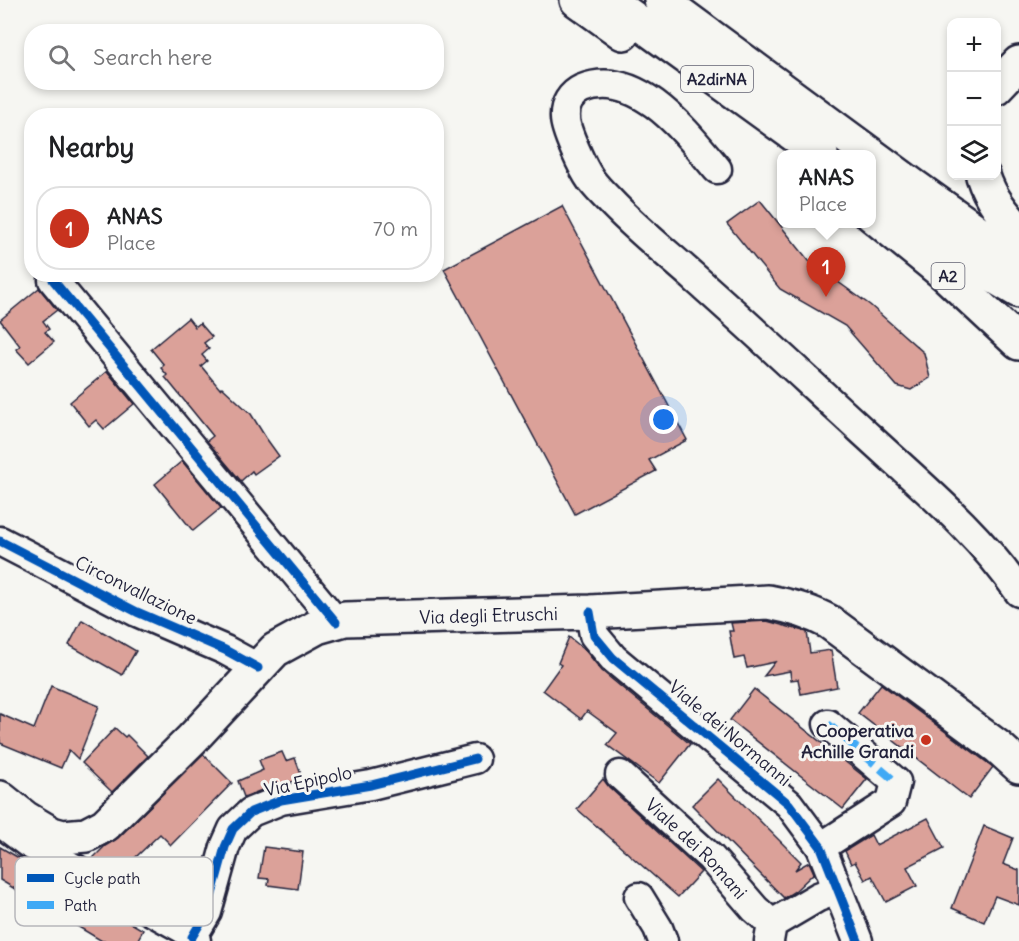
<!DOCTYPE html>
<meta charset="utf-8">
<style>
:root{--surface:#fff;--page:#f2f2f2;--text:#202124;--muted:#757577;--line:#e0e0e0;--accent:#c8321e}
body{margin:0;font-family:Delius,sans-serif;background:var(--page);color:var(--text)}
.controls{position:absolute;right:18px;top:18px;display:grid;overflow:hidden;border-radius:12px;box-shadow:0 3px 9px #0003}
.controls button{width:54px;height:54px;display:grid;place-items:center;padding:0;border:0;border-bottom:2px solid var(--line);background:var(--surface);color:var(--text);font:30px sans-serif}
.you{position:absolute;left:664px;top:420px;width:21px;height:21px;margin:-15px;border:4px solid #fff;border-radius:50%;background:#1a73e8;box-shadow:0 0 0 9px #1a73e833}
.badge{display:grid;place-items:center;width:39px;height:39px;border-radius:50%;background:var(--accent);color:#fff;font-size:20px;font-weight:700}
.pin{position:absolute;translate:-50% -50px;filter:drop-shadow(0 2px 3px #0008)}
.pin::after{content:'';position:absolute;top:32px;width:21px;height:18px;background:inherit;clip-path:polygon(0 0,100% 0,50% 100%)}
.popup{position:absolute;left:777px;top:150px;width:99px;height:78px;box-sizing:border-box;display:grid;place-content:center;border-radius:12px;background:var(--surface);filter:drop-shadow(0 2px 4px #0005);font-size:20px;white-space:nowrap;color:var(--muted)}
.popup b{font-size:22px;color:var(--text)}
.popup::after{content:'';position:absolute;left:50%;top:100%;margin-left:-12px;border:12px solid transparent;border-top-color:var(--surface)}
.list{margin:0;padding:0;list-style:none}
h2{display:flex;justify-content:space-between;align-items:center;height:78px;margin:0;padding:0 24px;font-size:26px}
h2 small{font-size:20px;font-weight:400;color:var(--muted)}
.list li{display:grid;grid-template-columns:39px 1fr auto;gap:18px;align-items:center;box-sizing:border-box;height:84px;margin:0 12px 12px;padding:0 12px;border:2px solid var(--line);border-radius:24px}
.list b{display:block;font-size:22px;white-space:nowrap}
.list p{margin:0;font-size:20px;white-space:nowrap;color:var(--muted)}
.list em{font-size:20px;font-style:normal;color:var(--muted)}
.icon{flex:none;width:33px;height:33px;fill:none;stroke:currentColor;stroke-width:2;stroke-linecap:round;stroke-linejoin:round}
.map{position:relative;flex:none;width:1019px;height:941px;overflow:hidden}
.search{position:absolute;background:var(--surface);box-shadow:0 3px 9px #0003;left:24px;top:24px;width:420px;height:66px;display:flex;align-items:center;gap:15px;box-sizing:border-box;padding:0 21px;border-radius:24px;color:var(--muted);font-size:22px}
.panel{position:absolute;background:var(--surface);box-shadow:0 3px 9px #0003;left:24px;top:108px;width:420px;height:174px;border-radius:24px}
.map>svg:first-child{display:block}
</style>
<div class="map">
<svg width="1019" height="941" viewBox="0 0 1019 941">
<rect width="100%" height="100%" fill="#f6f6f2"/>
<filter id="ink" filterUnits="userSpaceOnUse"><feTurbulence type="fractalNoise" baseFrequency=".0167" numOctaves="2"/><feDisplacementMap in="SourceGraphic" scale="12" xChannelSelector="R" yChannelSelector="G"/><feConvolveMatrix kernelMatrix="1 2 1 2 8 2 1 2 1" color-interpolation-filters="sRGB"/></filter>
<g filter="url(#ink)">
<!-- building -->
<g fill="#dba199" stroke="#22223b" stroke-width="1.5">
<polygon points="760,200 809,261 870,305 924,353 930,378 911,390 897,386 845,326 780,289 727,224"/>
<polygon points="562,206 687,440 649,460 656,471 575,514 444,269"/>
<polygon points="39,288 57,310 43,321 49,329 45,332 54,342 29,363 16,349 20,346 0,320"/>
<polygon points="188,318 195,327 200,323 212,337 204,343 209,349 202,355 207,361 201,366 220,389 222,387 251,414 266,438 279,456 254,474 252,471 241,481 207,441 213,436 165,377 167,375 161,368 164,365 151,349"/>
<polygon points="107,371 134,404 104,429 96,420 89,426 70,402"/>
<polygon points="182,461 221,508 193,531 155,484"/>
<polygon points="82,620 136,651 122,675 69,645"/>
<polygon points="767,621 807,632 810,653 831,650 837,687 801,694 798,679 791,680 790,671 764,676 775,662 747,668 744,657 734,659 729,631 733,631 731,623"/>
<polygon points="569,637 585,650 602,671 690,744 659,783 607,745 617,733 587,711 581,719 543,690 561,665 558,663"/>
<polygon points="881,684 993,767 969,799 858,713"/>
<polygon points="51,686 99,706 78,759 69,750 61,768 0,743 0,714 34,729"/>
<polygon points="754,689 867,779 843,809 730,720"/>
<polygon points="115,728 125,737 127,735 148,756 112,792 82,763"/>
<polygon points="282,752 286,761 295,758 303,780 275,785 244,797 238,781 263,770 259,760"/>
<polygon points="203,754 232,783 171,845 160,834 118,874 92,859 105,846 118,838"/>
<polygon points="603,779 609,787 701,872 678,897 577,809"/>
<polygon points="718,779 801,862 795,870 809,862 814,873 795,891 784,898 692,805"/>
<polygon points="928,818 944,848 907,867 917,886 886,902 872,876 865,880 855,862 851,864 845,851 871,835 876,845"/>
<polygon points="984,826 1013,838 1003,864 1019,870 1019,905 995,896 984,922 952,908"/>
<polygon points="0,847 143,930 137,941 102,941 0,880"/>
<polygon points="264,847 303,852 298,889 268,885 269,879 259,878"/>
<polygon points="179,872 198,883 192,905 188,912 166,900"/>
</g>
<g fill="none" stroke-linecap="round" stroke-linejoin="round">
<!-- minor casing -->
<g stroke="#22223b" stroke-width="33">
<g id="minor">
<path d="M 717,169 C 686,132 637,67 582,89 C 571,94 564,105 565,118 C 565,130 583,169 591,180 C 596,187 603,194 609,200 C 636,229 667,253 697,280 C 756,332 813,386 871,439 C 923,487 979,533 1019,592"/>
<polyline points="53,280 336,622"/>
<polyline points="0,541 137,612 225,650 258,668"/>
<polyline points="590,612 594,635 613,658 789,804 821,847 858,941"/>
<path id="s1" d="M 620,775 L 711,858 L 755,909 L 772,924"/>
<polyline points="0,822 28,843 184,929 196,941"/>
<polyline points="821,847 891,802 896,782 828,724"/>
<polyline points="639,897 658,928 663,941"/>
<polyline points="192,937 207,912 225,847 233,829 251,812 281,800 371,785 475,759"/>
<polyline points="769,941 772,924 818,897 837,890"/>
</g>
</g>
<!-- major casing -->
<g stroke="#22223b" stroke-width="38">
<g id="major">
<path id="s2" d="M 0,798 L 25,818 L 52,834 L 63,837 L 86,835 L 105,825 L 192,739 L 275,650 L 317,627 L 345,619 L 590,612 L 768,602 C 790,606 809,611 829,622 L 998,747 L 1019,766"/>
</g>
</g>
<!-- highway casing -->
<g stroke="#22223b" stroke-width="38">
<g id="highway">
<polyline points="577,0 623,33"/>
<polyline points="608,0 821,154"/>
<polyline points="661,0 912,185 989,240 1019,259"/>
<polyline points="996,87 1019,63"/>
<path d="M 983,176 C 990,198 1003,214 1019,231"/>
<polyline points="871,191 975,265 1019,291"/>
<polyline points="871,214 946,275 1019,343"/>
</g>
</g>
<!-- minor -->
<use href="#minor" stroke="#f6f6f2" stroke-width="28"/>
<!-- major -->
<use href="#major" stroke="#f6f6f2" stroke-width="33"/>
<!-- highway -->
<use href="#highway" stroke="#f6f6f2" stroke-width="33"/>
<!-- quiet -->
<polyline stroke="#3fa9f5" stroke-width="8" stroke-dasharray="15 8" stroke-linecap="butt" points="828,724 896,782"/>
<!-- cycleway casing -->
<g stroke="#f6f6f2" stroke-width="13">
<g id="cycleway">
<polyline points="53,280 336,622"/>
<polyline points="0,541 137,612 225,650 258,668"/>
<polyline points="590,612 594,635 613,658 789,804 821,847 858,941"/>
<polyline points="192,937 207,912 225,847 233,829 251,812 281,800 371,785 475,759"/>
</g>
</g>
<!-- cycleway -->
<use href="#cycleway" stroke="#0057b8" stroke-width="9"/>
</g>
</g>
<!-- markers -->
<circle fill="#c8321e" stroke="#f6f6f2" stroke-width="2" cx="926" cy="740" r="6"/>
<g text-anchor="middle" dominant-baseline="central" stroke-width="6" stroke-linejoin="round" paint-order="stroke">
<!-- shield labels -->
<g fill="#f6f6f2" stroke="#626272" stroke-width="1.5">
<rect x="681" y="66" width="72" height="26" rx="4.5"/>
<rect x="931.5" y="263" width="33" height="26" rx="4.5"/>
</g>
<g font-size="16" font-weight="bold" fill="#22223b">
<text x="717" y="79">A2dirNA</text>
<text x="948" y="276">A2</text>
</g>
<!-- street labels -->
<g font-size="18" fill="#22223b" stroke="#f6f6f2">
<text transform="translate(136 590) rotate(26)">Circonvallazione</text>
<text stroke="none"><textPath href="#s2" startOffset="584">Via degli Etruschi</textPath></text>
<text transform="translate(730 733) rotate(40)">Viale dei Normanni</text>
<text transform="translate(308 781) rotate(-12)">Via Epipolo</text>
<text stroke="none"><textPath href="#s1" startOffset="106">Viale dei Romani</textPath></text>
</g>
<!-- poi labels -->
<g font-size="18" font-weight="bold" fill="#22223b" stroke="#f6f6f2" text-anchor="end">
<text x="914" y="730">Cooperativa<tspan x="914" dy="21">Achille Grandi</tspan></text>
</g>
</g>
<!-- legend -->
<rect x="15" y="857" width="198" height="69" rx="9" fill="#f6f6f2" stroke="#b6b6bb" stroke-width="1.5"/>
<rect x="27" y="874" width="27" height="8" fill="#0057b8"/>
<rect x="27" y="901" width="27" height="8" fill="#3fa9f5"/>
<g font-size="16" fill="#22223b">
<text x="64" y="884">Cycle path</text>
<text x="64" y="911">Path</text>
</g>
</svg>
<div class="controls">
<button>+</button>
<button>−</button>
<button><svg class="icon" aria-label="layers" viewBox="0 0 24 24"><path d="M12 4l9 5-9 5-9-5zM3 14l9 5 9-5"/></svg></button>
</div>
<div class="you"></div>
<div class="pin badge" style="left:826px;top:297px">1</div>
<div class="popup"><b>ANAS</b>Place</div>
<div class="search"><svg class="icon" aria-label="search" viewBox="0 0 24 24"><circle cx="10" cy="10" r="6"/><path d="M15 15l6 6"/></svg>Search here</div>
<section class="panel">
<h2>Nearby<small></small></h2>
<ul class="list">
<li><span class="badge">1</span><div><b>ANAS</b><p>Place</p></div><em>70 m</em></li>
</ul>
</section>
</div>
